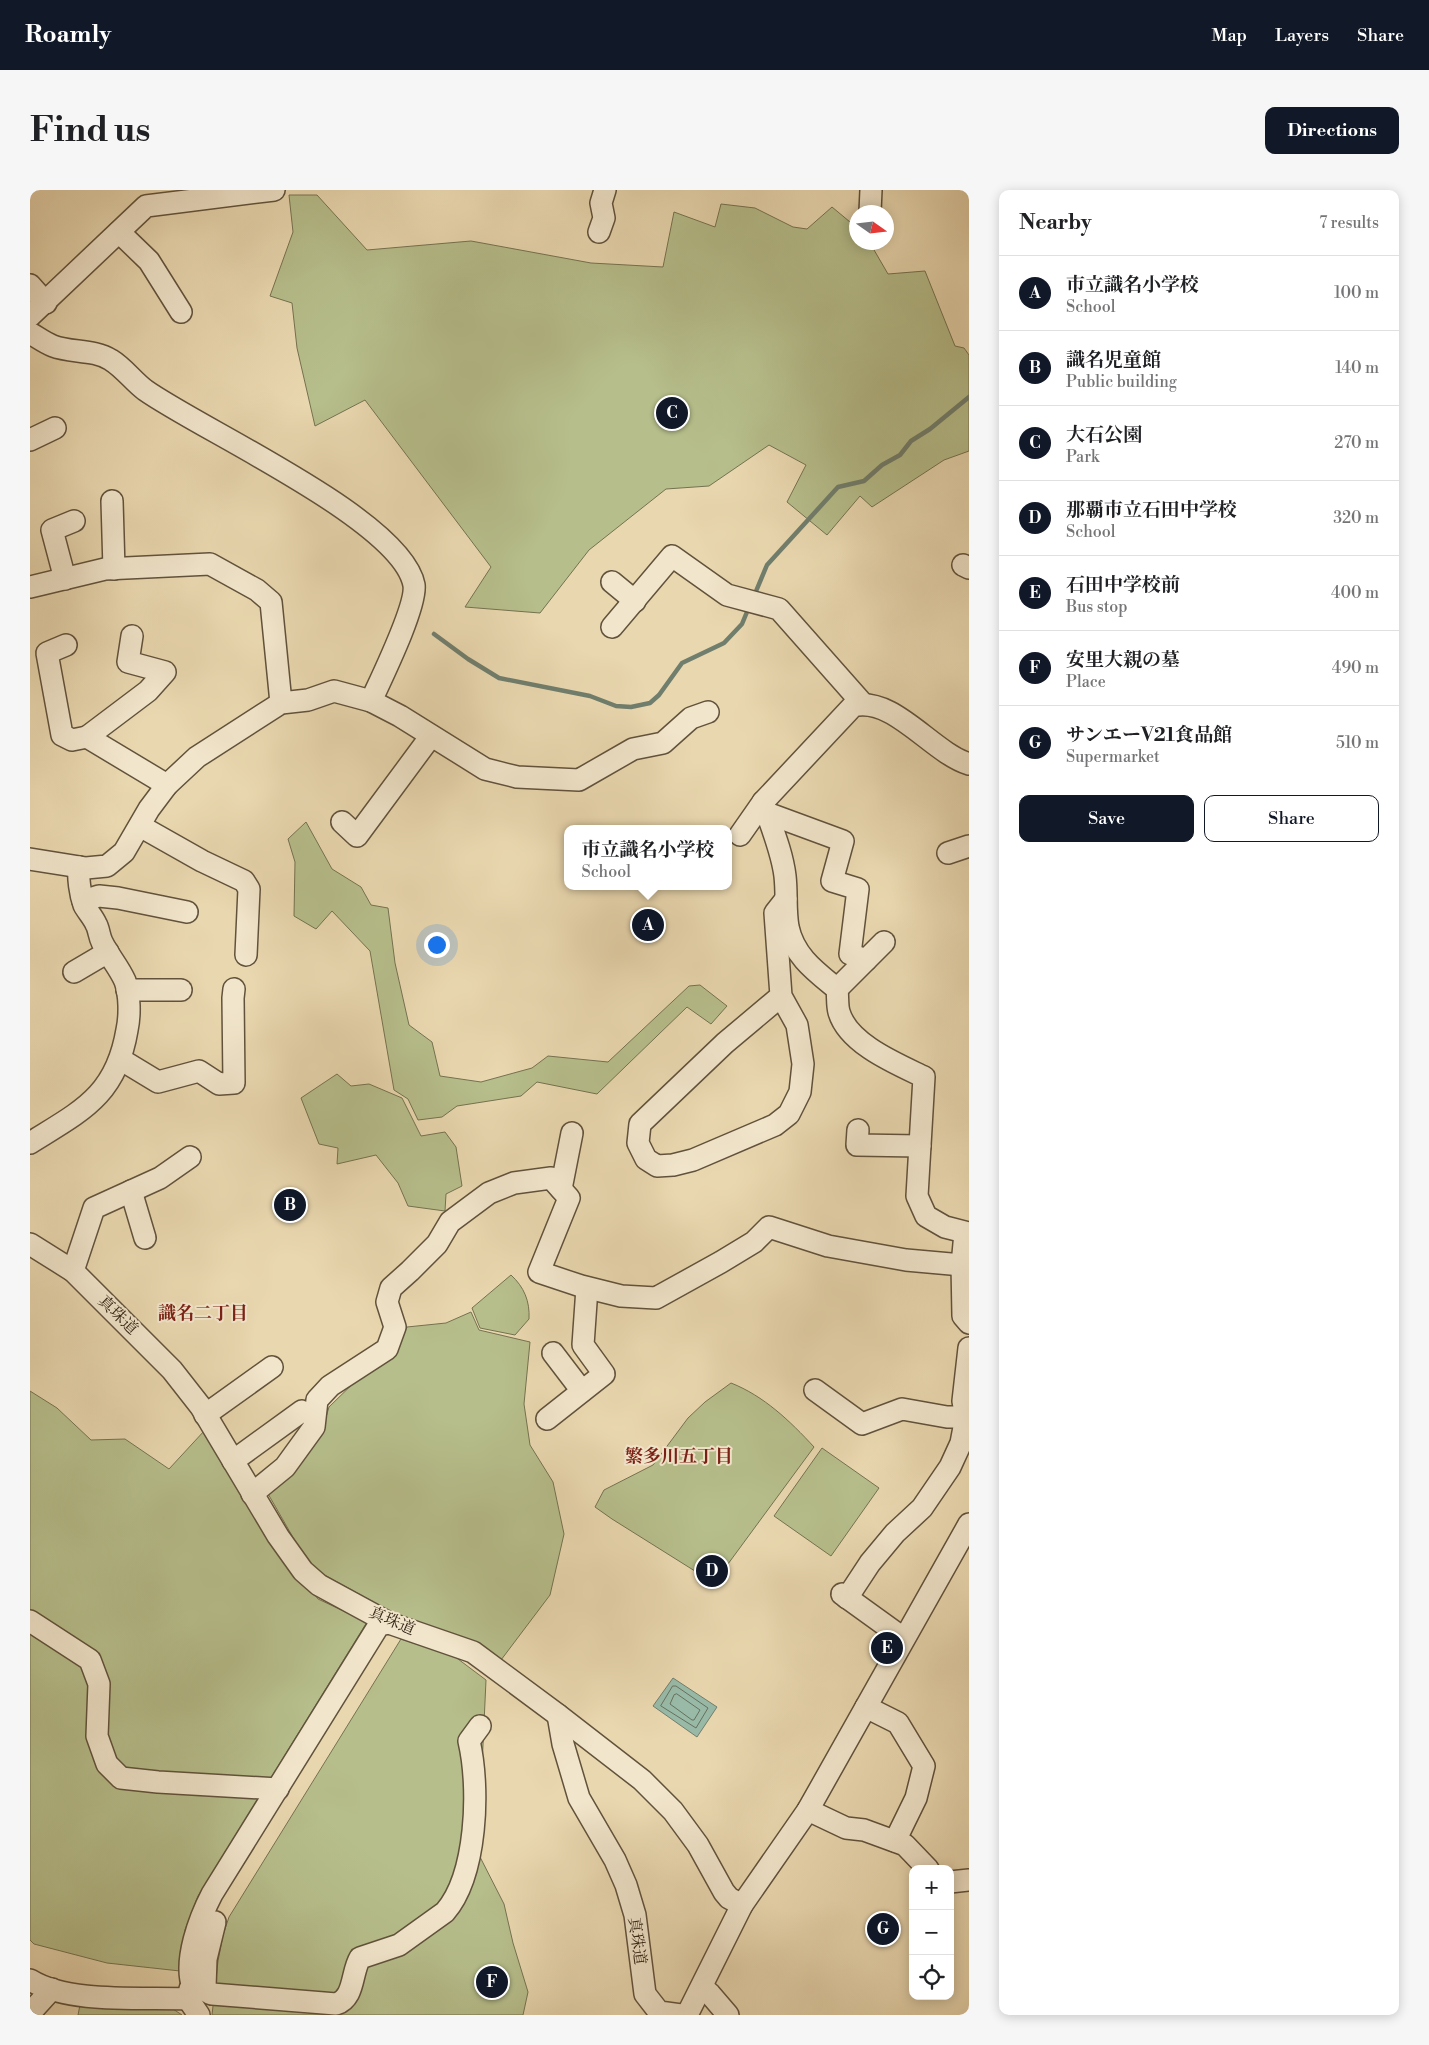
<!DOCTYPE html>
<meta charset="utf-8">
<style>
:root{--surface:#fff;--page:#f6f6f6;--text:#202124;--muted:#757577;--line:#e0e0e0;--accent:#111827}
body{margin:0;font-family:"Libre Bodoni","Noto Serif JP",serif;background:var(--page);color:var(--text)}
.controls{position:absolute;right:15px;bottom:15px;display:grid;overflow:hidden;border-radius:10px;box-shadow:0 2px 12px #0003}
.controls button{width:45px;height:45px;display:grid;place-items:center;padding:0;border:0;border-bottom:1px solid var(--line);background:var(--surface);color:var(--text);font:25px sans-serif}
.compass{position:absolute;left:819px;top:15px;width:45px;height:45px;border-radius:50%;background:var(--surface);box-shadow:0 2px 12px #0003;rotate:104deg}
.you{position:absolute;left:406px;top:754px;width:18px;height:18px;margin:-12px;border:4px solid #fff;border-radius:50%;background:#1a73e8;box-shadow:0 0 0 8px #1a73e833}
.badge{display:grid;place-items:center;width:32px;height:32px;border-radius:50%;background:var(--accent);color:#fff;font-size:16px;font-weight:700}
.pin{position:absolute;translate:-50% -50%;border:2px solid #fff;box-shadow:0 1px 5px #0006}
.popup{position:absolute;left:534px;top:635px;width:168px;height:65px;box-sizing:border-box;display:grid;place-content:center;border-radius:10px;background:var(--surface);filter:drop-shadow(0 1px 4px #0005);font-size:16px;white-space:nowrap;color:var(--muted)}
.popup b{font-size:19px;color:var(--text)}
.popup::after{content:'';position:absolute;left:50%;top:100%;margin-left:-10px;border:10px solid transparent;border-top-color:var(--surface)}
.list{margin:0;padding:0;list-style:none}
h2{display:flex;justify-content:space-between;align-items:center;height:65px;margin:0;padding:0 20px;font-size:21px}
h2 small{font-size:16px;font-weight:400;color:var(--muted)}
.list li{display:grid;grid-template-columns:32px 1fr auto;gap:15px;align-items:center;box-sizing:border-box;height:75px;padding:0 20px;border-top:1px solid var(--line)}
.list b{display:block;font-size:19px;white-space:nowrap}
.list p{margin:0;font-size:16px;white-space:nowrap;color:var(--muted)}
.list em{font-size:16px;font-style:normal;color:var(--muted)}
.actions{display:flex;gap:10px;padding:15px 20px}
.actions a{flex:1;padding:11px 0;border:1px solid var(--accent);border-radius:10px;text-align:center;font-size:18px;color:var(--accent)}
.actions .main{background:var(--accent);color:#fff}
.icon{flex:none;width:28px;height:28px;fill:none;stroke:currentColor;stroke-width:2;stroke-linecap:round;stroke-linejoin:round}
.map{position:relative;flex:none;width:939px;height:1825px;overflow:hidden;border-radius:10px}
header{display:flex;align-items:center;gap:30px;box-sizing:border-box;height:70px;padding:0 25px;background:var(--accent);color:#fff}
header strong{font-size:24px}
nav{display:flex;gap:28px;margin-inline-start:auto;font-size:18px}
.intro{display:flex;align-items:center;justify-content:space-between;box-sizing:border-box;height:120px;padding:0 30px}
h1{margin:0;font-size:35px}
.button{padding:12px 22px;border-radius:10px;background:var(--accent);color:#fff;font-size:18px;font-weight:700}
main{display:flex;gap:30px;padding:0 30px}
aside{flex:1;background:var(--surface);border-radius:10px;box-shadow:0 2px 12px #0003}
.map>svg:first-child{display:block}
</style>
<header>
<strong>Roamly</strong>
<nav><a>Map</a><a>Layers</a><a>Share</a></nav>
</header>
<div class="intro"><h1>Find us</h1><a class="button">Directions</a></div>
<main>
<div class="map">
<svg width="939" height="1825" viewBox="0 0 939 1825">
<rect width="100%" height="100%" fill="#e9d7af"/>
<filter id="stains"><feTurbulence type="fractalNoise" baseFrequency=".004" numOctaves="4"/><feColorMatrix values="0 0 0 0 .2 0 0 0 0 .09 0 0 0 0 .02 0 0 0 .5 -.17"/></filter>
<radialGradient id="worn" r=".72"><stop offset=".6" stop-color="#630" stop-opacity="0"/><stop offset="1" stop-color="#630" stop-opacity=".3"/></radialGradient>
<!-- green -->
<g fill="#b6be8b" stroke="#757250">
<polygon points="259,5 287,5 337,60 441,51 561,73 633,77 644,22 685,37 691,14 725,18 763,37 777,39 802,17 826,37 826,52 840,53 858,84 895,81 925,156 934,158 939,165 939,261 914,270 842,317 830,306 797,345 757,312 776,275 739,255 679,296 636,299 559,360 510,423 435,417 461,377 335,210 285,236 267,158 262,113 240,106 263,42"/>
<polygon points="276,632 302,679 331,697 341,715 358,718 365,773 379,835 402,852 410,886 451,892 502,878 518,866 578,872 659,796 670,795 697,816 681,834 657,817 567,904 507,892 491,906 427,916 412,927 388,930 378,909 364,900 340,761 302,721 286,739 264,726 265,672 258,649"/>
<polygon points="307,884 321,896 339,894 372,908 391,946 415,942 426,957 432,996 416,1004 415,1021 378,1016 368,993 346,965 307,974 308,958 289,954 271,908"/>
<path d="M 481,1085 C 494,1097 500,1111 499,1129 L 485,1145 L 450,1138 L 442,1118 Z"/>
<polygon points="441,1122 449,1140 500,1152 494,1214 500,1255 523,1292 534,1344 520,1405 471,1470 369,1426 291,1383 276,1370 237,1302 294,1234 299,1217 339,1178 369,1155 377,1137 416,1133"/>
<path d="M 701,1193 C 734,1206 760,1231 784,1257 L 684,1393 L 582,1329 L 565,1317 L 574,1300 L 623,1275 L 658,1228 L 675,1212 Z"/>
<polygon points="0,1201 27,1218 61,1250 95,1249 139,1279 175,1240 227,1329 288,1409 337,1432 168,1706 155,1740 150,1781 77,1773 4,1754 0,1750"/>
<polygon points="792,1258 849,1298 801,1366 744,1326"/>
<polygon points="371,1449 424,1466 456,1490 448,1663 474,1714 483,1753 498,1802 493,1825 182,1825 188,1771 193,1745 199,1727"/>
<polygon points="50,1815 140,1817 152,1825 48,1825"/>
</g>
<!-- water -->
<polygon fill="#98baa7" stroke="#707e6d" points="643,1488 687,1517 667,1547 623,1516"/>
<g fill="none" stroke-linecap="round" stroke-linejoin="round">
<!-- shore -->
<g stroke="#66705e" stroke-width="1">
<polygon points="643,1496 646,1496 678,1518 666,1538 631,1516"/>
<polygon points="647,1504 670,1520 664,1530 662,1530 640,1514 644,1505"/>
</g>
<!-- stream -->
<g stroke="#707e6d" stroke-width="4.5">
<polyline points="724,406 737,375 808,297 834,291 852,275 870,265 881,251 900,239 939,207"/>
<polyline points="404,444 438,469 469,488 560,506 586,516 601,517 620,513 629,505 652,473 694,453 712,434 719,417"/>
</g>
<!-- minor casing -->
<g stroke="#61523c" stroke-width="24">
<g id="minor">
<polyline points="840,22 841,0"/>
<polyline points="89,42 119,71 151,122"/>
<polyline points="569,42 574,28 571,13 575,0"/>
<polyline points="0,95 16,113"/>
<polyline points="0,126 116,16 244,0"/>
<path d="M 0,143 C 7,147 15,153 23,156 C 41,163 64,159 81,170 C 94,178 103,191 115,200 C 171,240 372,330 384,395 C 387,416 351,489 341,511 L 304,501 L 278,510 L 251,513 L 167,567 L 137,595 L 119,619 L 94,662 L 77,676 L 56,678 L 0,669"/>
<polyline points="0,250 25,238"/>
<polyline points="82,311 84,379"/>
<polyline points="933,375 939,378"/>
<polyline points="35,389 22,340 44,331"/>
<polyline points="582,392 605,411"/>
<polyline points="0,397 75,379 180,374 227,400 241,412 251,513"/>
<polyline points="582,437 642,366 697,405 749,419 833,514"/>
<polyline points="102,446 98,472 135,482 118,501 57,547 137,595"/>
<polyline points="36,455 17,463 32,545 42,550 57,547"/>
<polyline points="341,511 370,526 455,579 487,587 549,590 603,559 633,553 661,528 678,522"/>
<path d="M 733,612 C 741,636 752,661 755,686 C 757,703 755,720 758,737 C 764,766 785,781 807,799 C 808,806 807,815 809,822 C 818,854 867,874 894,887 L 887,1006 L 896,1026 L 915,1037 L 939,1043"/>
<polyline points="737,623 813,651 802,691 828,699 820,764 836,770"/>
<polyline points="312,632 327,646 401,546"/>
<polyline points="110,636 172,671 214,691 219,699 216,765"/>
<path d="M 710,645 L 733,612 L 823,516 C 864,506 901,562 939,574"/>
<polyline points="918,663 939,656"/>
<polyline points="53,711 69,706 88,708 157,722"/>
<polyline points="44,782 78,762"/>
<polyline points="807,799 854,752"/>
<polyline points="97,800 151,800"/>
<polyline points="751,806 695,853 610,934 608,953 616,969 627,976 643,975 663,970 745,935 759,924 770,902 773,874 767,835 751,806 745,723 756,709"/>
<polyline points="90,869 128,892 169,881 189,894 204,893 203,808 204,799"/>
<polyline points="828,940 827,955 890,956"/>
<path d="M 0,953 C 51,921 86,906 97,840 C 100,826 100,805 95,791 C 89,777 78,765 72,752 C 69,746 69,739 66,734 C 63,727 57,721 54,715 C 50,704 48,688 49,677"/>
<polyline points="531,999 542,943"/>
<polyline points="101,1001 115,1048"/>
<polyline points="935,1043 932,1075 933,1126 939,1133"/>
<polyline points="0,1054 43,1081 142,1180 171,1217 248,1346 273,1381 289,1395 359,1433 443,1462 528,1525 612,1590 643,1621 668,1655 694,1702 699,1708 712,1715"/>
<polyline points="43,1081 64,1018 130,988 160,967"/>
<polyline points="939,1158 933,1211 936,1227 939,1227"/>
<polyline points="523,1163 552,1201"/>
<polyline points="785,1200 832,1234 872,1219 917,1227 936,1227 931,1253 920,1277 892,1318 865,1343 840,1373 817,1408"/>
<polyline points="175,1225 242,1177"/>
<polyline points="517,1229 574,1184 553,1155 557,1098"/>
<polyline points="203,1271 272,1221"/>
<polyline points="222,1304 255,1277 284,1237 287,1210 300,1196 357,1159 365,1137 357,1112 361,1098 380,1081 407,1054 420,1032 459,1003 484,993 521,988 539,1008 509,1082 551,1096 591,1106 626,1108 691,1072 724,1052 739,1037 798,1056 876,1070 932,1075"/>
<polyline points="812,1404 873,1448"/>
<polyline points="0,1431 60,1470 69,1494 67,1546 77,1574 91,1588 128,1592 248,1599"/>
<polyline points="836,1517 868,1533 894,1576 886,1608 865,1651"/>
<polyline points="528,1525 533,1554 549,1608 585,1670 596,1695 605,1725 615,1804 629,1822 651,1825"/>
<polyline points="778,1620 816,1638 834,1640 875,1655 898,1679"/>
<polyline points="920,1692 939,1690"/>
<path d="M 0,1790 C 38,1814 113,1807 158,1809"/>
<path d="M 163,1797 C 153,1771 170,1727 182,1704 L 349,1435 L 359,1433"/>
<polyline points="175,1797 176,1769 185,1732"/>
<polyline points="672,1797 680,1804 698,1825"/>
<polyline points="0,1823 22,1799"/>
<path d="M 169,1825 L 158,1809 L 160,1799 L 167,1795 L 175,1797 L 179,1803 L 182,1804 L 306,1814 C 325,1808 321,1783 330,1768 L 369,1755 L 415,1722 C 447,1685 450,1598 439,1551 L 450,1536"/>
<polyline points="657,1825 712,1715 778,1620 939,1334"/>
</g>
</g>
<!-- minor -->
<use href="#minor" stroke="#f1e5cb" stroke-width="21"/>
</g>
<g text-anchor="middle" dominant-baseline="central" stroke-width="4" stroke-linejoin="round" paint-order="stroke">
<!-- street labels -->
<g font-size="16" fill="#342515" stroke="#f1e5cb">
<text transform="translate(88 1125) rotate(44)">真珠道</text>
<text transform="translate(362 1431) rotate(23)">真珠道</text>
<text transform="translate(607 1751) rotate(82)">真珠道</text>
</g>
<!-- neighbourhood labels -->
<g font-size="18" font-weight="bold" fill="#7a1f14" stroke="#f1e5cb">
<text x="173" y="1123">識名二丁目</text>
<text x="649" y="1266">繁多川五丁目</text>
</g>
</g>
<rect width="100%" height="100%" filter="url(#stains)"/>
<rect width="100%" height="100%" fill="url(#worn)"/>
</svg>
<div class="controls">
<button>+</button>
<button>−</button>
<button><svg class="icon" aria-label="locate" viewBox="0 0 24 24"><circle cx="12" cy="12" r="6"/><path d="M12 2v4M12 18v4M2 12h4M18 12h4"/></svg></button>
</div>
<svg class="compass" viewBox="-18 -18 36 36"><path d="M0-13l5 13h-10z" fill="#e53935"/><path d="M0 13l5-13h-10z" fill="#757577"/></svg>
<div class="you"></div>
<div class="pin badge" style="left:618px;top:735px">A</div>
<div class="popup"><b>市立識名小学校</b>School</div>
<div class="pin badge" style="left:260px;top:1015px">B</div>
<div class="pin badge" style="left:642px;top:223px">C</div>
<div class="pin badge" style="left:682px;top:1381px">D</div>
<div class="pin badge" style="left:857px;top:1458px">E</div>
<div class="pin badge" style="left:462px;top:1792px">F</div>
<div class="pin badge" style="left:853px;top:1739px">G</div>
</div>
<aside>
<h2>Nearby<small>7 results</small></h2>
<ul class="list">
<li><span class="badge">A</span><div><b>市立識名小学校</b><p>School</p></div><em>100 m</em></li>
<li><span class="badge">B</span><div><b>識名児童館</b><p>Public building</p></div><em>140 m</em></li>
<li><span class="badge">C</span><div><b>大石公園</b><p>Park</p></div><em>270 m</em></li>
<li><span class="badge">D</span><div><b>那覇市立石田中学校</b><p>School</p></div><em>320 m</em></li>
<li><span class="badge">E</span><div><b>石田中学校前</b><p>Bus stop</p></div><em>400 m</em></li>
<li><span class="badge">F</span><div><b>安里大親の墓</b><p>Place</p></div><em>490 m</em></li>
<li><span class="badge">G</span><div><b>サンエーV21食品館</b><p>Supermarket</p></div><em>510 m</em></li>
</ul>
<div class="actions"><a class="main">Save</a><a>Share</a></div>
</aside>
</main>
